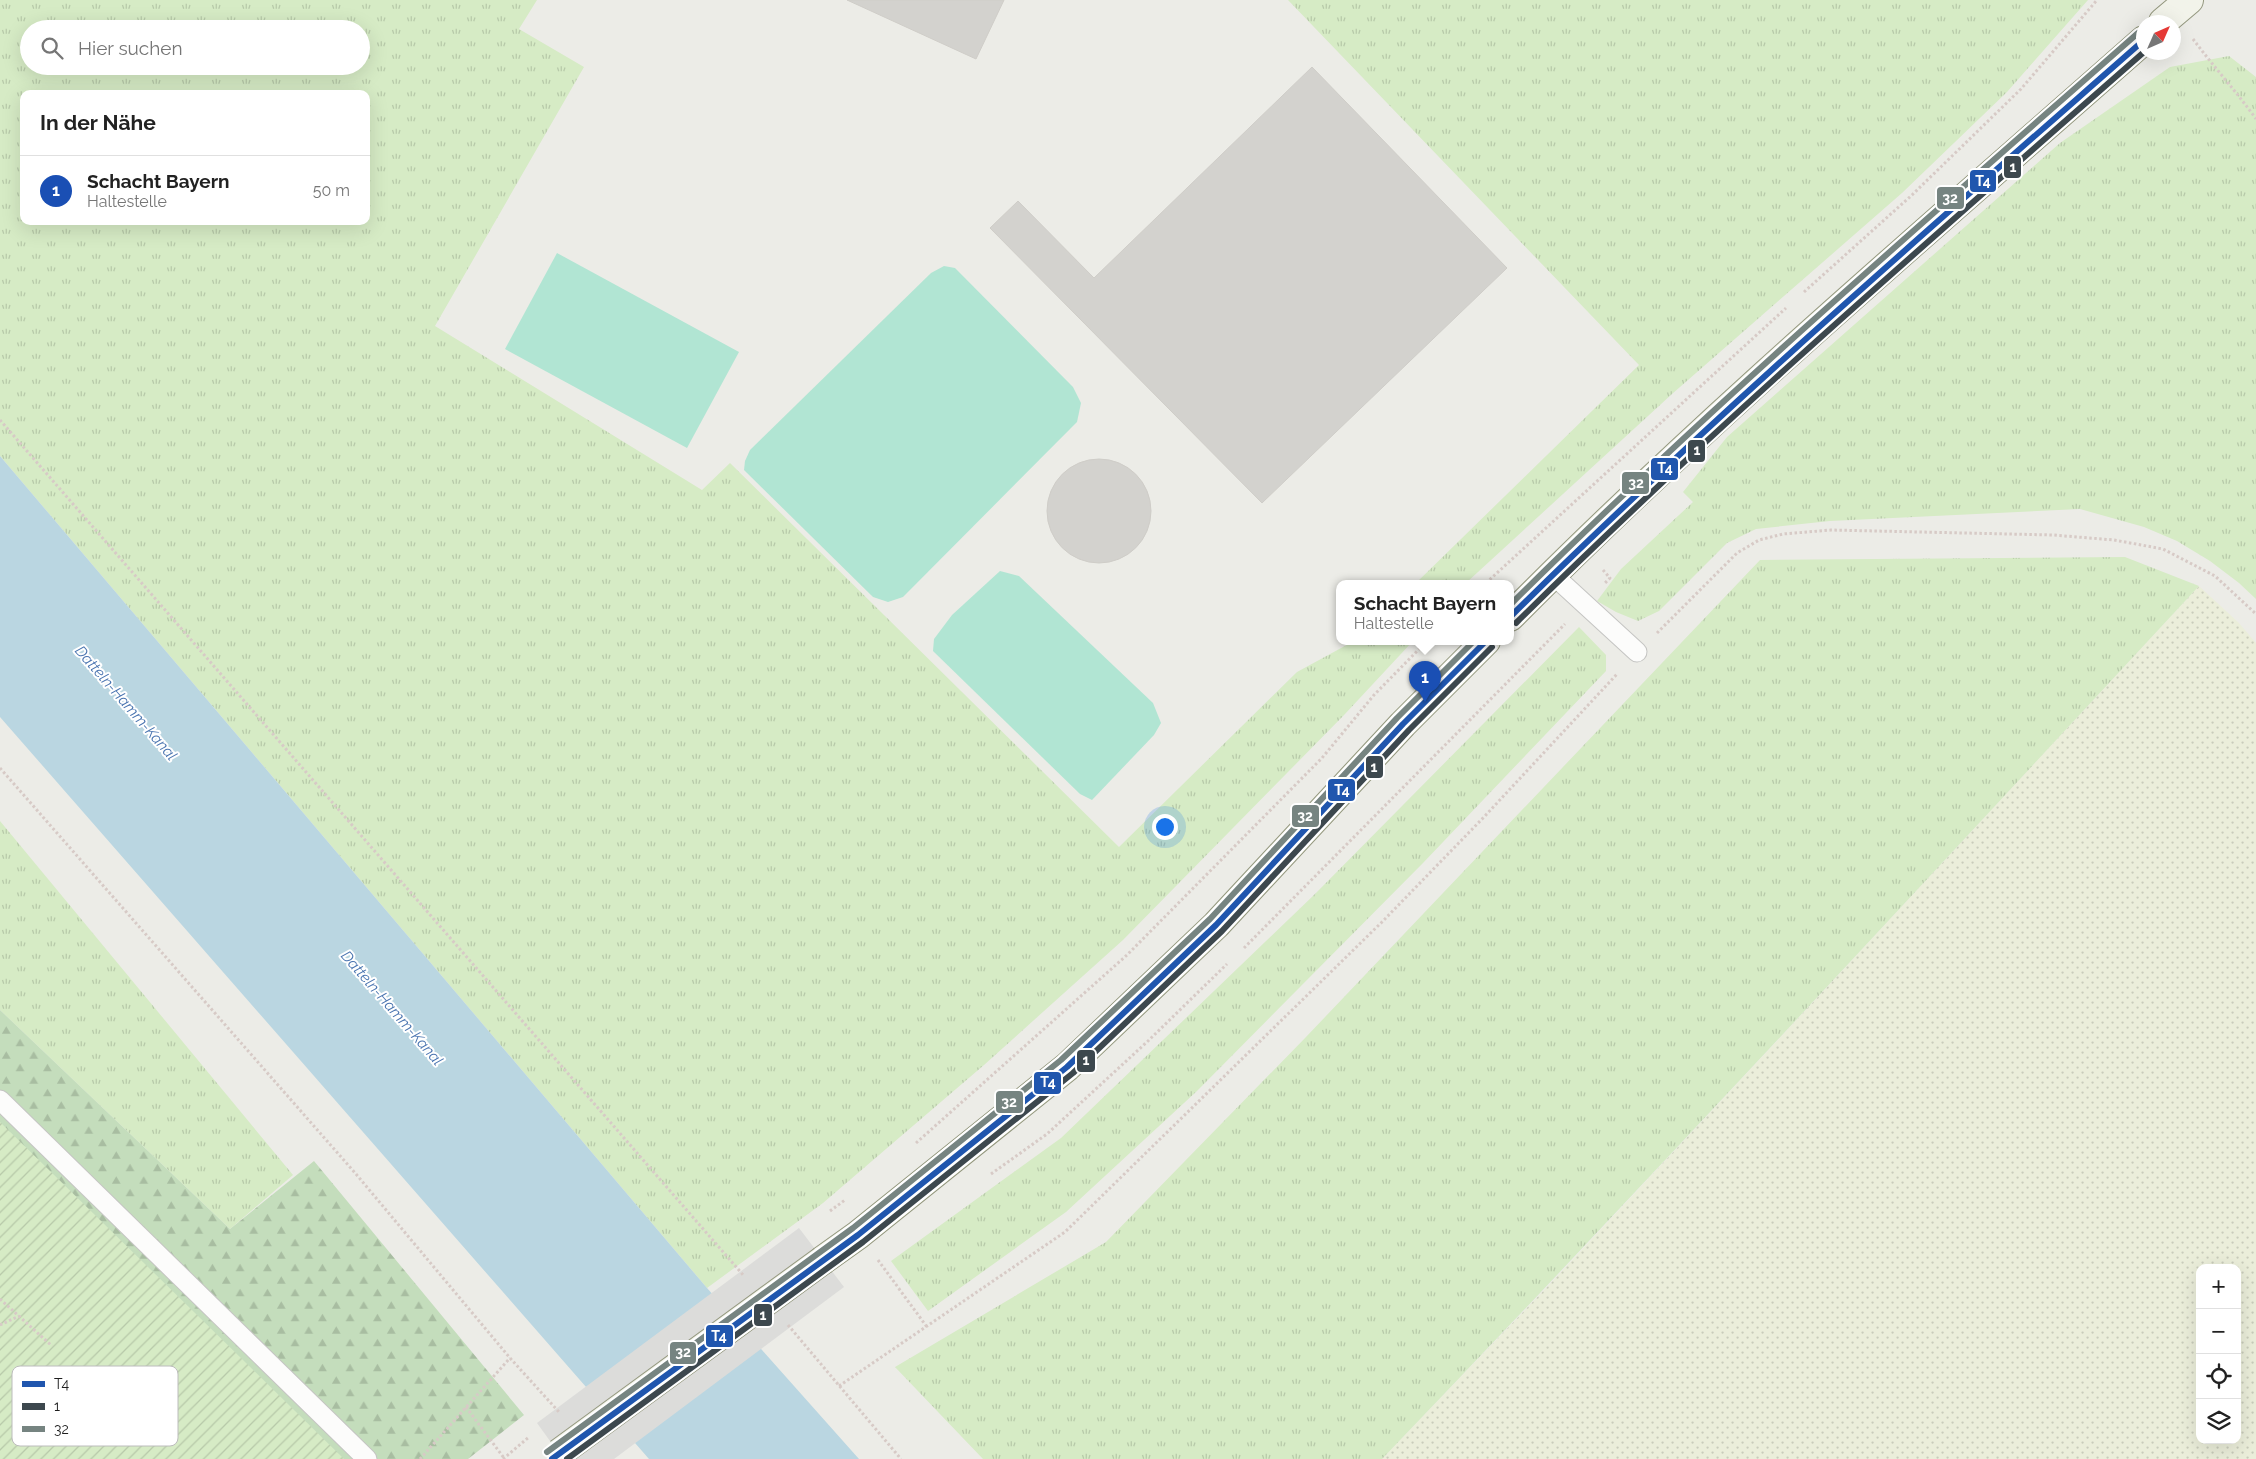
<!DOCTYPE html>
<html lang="de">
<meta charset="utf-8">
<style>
:root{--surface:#fff;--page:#f2f2f2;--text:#222;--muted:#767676;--line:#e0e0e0;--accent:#666664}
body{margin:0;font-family:Raleway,sans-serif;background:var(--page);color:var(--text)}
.controls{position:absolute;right:15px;bottom:15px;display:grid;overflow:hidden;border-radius:10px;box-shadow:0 5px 20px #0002}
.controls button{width:45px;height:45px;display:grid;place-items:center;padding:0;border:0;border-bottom:1px solid var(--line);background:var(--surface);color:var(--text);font:25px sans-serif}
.compass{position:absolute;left:2136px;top:15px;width:45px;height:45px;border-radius:50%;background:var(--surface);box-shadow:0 5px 20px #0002;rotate:45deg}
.you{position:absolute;left:1164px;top:826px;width:18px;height:18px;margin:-12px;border:4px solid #fff;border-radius:50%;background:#1a73e8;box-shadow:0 0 0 8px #1a73e833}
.badge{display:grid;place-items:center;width:32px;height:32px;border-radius:50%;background:var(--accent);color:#fff;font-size:16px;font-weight:700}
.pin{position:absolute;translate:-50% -41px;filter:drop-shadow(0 1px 2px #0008)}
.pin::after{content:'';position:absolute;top:26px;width:18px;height:15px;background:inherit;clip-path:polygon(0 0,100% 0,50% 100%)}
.popup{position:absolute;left:1336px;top:580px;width:178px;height:65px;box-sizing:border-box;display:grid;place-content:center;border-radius:10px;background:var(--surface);filter:drop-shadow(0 1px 4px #0005);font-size:16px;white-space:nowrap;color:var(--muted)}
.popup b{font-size:19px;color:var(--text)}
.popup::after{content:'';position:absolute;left:50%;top:100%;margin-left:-10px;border:10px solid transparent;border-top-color:var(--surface)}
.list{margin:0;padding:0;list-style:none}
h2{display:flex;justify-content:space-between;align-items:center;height:65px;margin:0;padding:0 20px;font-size:21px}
h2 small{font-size:16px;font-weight:400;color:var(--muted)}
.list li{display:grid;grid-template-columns:32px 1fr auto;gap:15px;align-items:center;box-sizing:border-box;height:70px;padding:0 20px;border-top:1px solid var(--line)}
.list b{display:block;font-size:19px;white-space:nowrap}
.list p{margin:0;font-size:16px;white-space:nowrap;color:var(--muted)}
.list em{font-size:16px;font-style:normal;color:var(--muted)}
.icon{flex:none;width:28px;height:28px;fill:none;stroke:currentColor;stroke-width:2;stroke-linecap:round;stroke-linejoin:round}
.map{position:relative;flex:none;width:2256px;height:1459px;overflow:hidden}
.search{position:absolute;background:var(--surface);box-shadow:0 5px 20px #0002;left:20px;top:20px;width:350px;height:55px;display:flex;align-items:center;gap:12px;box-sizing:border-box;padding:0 18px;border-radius:28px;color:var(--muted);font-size:19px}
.panel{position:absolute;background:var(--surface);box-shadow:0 5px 20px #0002;left:20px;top:90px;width:350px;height:135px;border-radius:10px}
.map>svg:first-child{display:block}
</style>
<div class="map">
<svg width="2256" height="1459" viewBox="0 0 2256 1459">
<defs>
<pattern id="farmland-dots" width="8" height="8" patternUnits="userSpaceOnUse" patternTransform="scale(1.25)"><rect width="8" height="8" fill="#ebeeda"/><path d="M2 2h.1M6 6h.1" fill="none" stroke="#c9ccbb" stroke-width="1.8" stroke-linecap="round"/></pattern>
<pattern id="grass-tufts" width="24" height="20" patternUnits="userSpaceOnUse" patternTransform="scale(1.25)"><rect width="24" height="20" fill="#d6ebc5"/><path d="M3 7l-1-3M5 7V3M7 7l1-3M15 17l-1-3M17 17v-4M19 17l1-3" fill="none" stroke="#b7c9a9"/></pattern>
<pattern id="forest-firs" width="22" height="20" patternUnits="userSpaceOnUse" patternTransform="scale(1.25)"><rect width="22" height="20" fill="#c4ddbc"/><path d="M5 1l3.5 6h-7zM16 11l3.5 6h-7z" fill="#a8bda1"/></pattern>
<pattern id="garden-furrows" width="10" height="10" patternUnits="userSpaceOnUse" patternTransform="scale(1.25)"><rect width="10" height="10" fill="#d6ebc5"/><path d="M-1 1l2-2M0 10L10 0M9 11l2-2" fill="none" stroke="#b7c9a9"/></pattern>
</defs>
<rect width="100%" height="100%" fill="#ecece7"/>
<!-- farmland -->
<path fill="url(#farmland-dots)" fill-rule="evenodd" d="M 2199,586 L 2239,623 L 2256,643 L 2256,1459 L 1382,1459 L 1548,1286 L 1777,1041 ZM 2200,1268 L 2237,1268 L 2237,1440 L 2200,1440 Z"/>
<!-- grass -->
<g fill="url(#grass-tufts)" fill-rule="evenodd">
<path d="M 0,0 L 537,0 L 519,29 L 584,67 L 435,326 L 702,490 L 730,463 L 1119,847 L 1297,672 L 1354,641 L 1413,641 L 1345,714 L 1123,940 L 984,1065 L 823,1203 L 707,1288 L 0,456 ZM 29,29 L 361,29 L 361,66 L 29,66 ZM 24,94 L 366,94 L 366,221 L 24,221 Z"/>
<polygon points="1288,0 2088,0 2007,92 1902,193 1672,394 1466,583 1416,583 1639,365"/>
<polygon points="2229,56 2256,77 2256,599 2239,583 2210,561 2177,541 2144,527 2080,509 1830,521 1756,529 1727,543 1659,611 1638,621 1616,612 1597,601 1621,569 1693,502 1683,492 1727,437 2060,143 2170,67"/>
<path d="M 2125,557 L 2199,586 C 1928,878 1658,1171 1382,1459 L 983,1459 L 895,1367 L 1106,1242 L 1306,1037 L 1760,560 Z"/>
<polygon points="1579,627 1606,655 1606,671 1423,863 1197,1091 1066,1212 928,1311 891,1261 1061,1138 1315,894"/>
<polygon points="0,821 293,1175 230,1229 0,1010"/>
</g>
<!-- forest -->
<polygon fill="url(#forest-firs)" points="0,1010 230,1229 314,1161 524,1415 468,1459 181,1459 0,1290"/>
<!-- garden -->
<polygon fill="url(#garden-furrows)" points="0,1122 344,1459 0,1459"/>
<!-- pitch -->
<g fill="#b1e5d3">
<polygon points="557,253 739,352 687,448 505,349"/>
<polygon points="944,266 955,268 1073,387 1081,403 1077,422 903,597 888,602 873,597 744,470 745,461 750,450 931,273"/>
<polygon points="1000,571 1019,576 1153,703 1161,723 1154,735 1092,800 1080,794 933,651 934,639 952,615"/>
</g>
<!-- water -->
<polygon fill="#bad6e1" points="0,456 707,1288 859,1459 649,1459 0,717"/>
<!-- pier -->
<polygon fill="#dcdcda" points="799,1228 844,1287 614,1459 563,1459 537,1423"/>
<!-- building -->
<g fill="#d3d2ce" stroke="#cfcdc8">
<polygon points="847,0 1004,0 976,59"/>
<polygon points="1312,67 1507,268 1262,503 990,228 1018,201 1094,278"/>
<circle cx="1099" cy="511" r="52"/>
<polygon points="73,1406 93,1425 73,1445 54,1426"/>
</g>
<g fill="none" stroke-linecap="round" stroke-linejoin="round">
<!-- lane casing -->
<g stroke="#c5c5c3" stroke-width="21">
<g id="lane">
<polyline points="1552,574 1637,652"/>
<polyline points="0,1100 367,1459"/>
</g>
</g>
<!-- secondary casing -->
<g stroke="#93977e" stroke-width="30">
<g id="secondary">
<polyline points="2163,22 2189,0"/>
<path d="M 1510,617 C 1711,414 1930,229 2144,40"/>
<polyline points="823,1260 858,1235 1067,1067 1216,925 1403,724 1486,641"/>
</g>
</g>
<!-- path -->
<g stroke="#d7cac6" stroke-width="3" stroke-dasharray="2.5 2.5" stroke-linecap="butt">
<path d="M 2193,39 C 2213,66 2236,91 2256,119"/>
<polyline points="1804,292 1912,195 2021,89 2097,0"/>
<polyline points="0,420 744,1276"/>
<polyline points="1603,570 1610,578 1604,584"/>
<polyline points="1486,583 1786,308"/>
<polyline points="1657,633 1737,553 1759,540 1783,534 1831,530 2053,535 2114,540 2163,549 2215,576 2256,614"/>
<polyline points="0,768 356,1174 510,1358 559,1412"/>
<polyline points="1244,948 1565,624"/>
<polyline points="916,1143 1127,955 1322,758 1374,695 1427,641"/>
<polyline points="991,1174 1047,1134 1148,1041 1227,964"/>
<polyline points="830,1211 845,1200"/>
<polyline points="878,1260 927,1327"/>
<polyline points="0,1299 52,1346"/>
<polyline points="0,1325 19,1316"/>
<polyline points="788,1325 901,1459"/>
<polyline points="839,1386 1065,1232 1382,922 1484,817 1618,673"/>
<polyline points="466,1407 504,1458"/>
<polyline points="420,1459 510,1358"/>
<polyline points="503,1459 529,1437"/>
</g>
<!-- lane -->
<use href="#lane" stroke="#fcfcfb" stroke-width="19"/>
<!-- secondary -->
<use href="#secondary" stroke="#f2f3ea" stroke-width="28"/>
<!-- secondary-bridge casing -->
<g stroke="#93977e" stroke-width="30" stroke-linecap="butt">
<polyline id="secondary-bridge" points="559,1453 823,1260"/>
</g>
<!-- secondary-bridge -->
<use href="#secondary-bridge" stroke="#f2f3ea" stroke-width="28"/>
<!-- bus-1 casing -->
<g stroke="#fff" stroke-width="10">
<g id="bus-1">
<path d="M 1510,617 C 1713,416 1929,229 2144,40"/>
<polyline points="552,1459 858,1235 1067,1067 1216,925 1403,724 1486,641"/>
</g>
</g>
<!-- bus-2 casing -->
<g stroke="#fff" stroke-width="10">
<g id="bus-2">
<path d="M 1516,623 C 1717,424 1931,239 2144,52"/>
<polyline points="567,1459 863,1242 1073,1073 1222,931 1409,730 1492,647"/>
</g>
</g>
<!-- bus-3 casing -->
<g stroke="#fff" stroke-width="10">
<g id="bus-3">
<path d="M 1510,605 C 1711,405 1926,220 2138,33"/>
<polyline points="547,1452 853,1228 1061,1060 1210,919 1397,718 1474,641"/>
</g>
</g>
<!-- bus-1 -->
<use href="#bus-1" stroke="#2056ae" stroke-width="6"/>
<!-- bus-2 -->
<use href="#bus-2" stroke="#3d484e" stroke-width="6"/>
<!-- bus-3 -->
<use href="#bus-3" stroke="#768481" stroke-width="6"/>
</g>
<g text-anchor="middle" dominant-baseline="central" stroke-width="4" stroke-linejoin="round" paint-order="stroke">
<!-- water labels -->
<g font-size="15" font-style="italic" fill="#4974b0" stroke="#fff">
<text transform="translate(126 703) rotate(49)">Datteln-Hamm-Kanal</text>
<text transform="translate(392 1008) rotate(49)">Datteln-Hamm-Kanal</text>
</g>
</g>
<!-- legend -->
<rect x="12" y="1366" width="166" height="80" rx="8" fill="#fff" stroke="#bcbcbc" stroke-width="1"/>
<rect x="22" y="1381" width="23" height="6" fill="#2056ae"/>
<rect x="22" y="1403" width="23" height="7" fill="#3d484e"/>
<rect x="22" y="1426" width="23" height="6" fill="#768481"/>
<g font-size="14" fill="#1e1e1e">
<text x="54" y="1389">T4</text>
<text x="54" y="1411">1</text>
<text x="54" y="1434">32</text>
</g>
<g stroke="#fff" stroke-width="2">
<rect x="2003" y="155" width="19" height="24" rx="5" fill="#3d484e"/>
<rect x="1969" y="169" width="28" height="24" rx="5" fill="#2056ae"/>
<rect x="1936" y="186" width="29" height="24" rx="5" fill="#768481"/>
<rect x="1687" y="439" width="19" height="24" rx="5" fill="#3d484e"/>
<rect x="1650" y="457" width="29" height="24" rx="5" fill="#2056ae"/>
<rect x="1621" y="471" width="29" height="24" rx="5" fill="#768481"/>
<rect x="1365" y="755" width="19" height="24" rx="5" fill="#3d484e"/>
<rect x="1327" y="778" width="29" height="24" rx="5" fill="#2056ae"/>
<rect x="1291" y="804" width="29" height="24" rx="5" fill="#768481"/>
<rect x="1076" y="1049" width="20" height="24" rx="5" fill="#3d484e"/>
<rect x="1033" y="1071" width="29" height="24" rx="5" fill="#2056ae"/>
<rect x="995" y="1090" width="29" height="24" rx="5" fill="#768481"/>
<rect x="753" y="1303" width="20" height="24" rx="5" fill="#3d484e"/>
<rect x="705" y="1324" width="29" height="24" rx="5" fill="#2056ae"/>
<rect x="669" y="1341" width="28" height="24" rx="5" fill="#768481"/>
</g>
<g font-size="14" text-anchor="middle" font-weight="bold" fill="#fff">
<text x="2013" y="172">1</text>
<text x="1983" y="186">T4</text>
<text x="1950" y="203">32</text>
<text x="1697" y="455">1</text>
<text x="1665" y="473">T4</text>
<text x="1636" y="488">32</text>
<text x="1374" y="772">1</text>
<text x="1342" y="795">T4</text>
<text x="1305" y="821">32</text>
<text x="1086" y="1065">1</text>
<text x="1048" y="1087">T4</text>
<text x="1009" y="1107">32</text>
<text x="763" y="1320">1</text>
<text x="719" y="1341">T4</text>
<text x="683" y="1357">32</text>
</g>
</svg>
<div class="controls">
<button>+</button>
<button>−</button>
<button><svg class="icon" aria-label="locate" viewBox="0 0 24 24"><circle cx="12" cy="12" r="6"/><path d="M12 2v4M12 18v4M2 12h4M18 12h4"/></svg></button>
<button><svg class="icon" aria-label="layers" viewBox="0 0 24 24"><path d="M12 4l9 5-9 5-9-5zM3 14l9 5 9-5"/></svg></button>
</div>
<svg class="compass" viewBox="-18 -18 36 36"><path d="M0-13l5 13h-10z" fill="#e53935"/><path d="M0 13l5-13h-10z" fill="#767676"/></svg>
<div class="you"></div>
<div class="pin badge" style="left:1425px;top:702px;background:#1a4fb4">1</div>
<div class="popup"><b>Schacht Bayern</b>Haltestelle</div>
<div class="search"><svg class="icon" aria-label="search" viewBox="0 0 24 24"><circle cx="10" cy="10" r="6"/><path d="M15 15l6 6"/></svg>Hier suchen</div>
<section class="panel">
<h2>In der Nähe<small></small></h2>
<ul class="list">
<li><span class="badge" style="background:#1a4fb4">1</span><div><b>Schacht Bayern</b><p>Haltestelle</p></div><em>50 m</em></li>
</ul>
</section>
</div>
